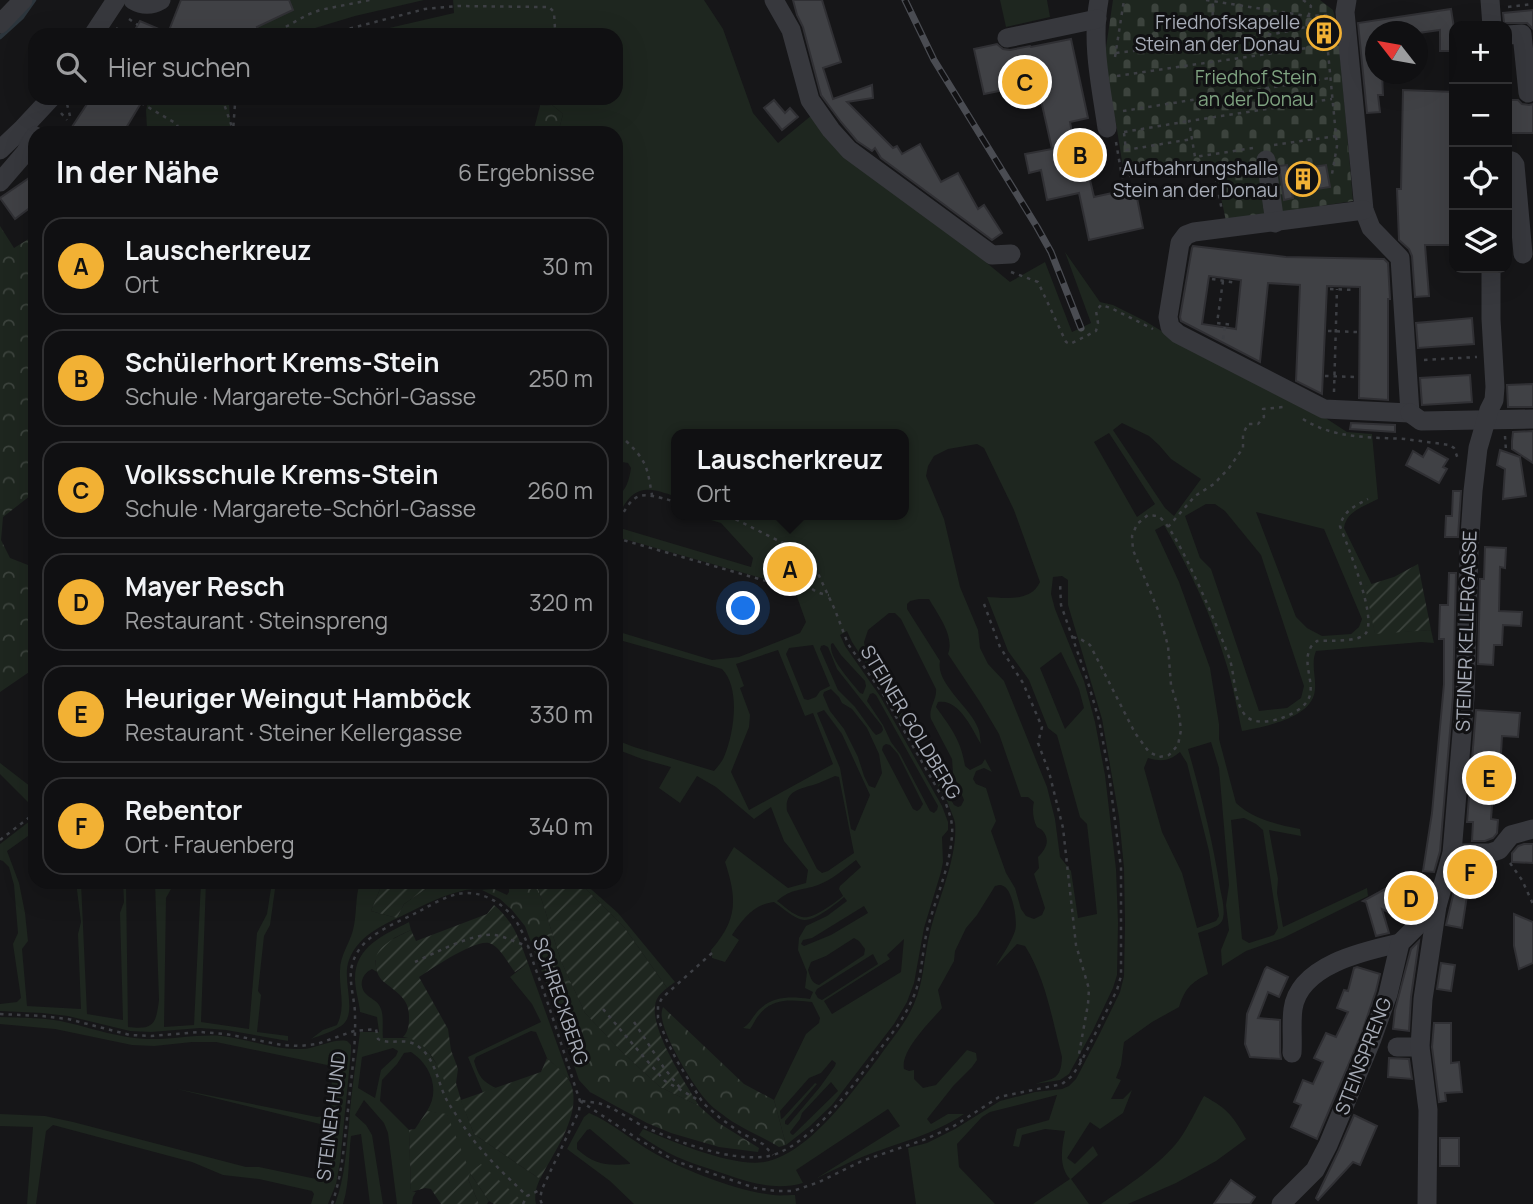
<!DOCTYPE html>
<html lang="de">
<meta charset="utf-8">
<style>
:root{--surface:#101012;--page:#19191b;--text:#f1f3f6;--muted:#9c9d9f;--line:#303032;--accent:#f2b134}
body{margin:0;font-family:Manrope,sans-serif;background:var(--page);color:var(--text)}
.controls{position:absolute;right:21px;top:21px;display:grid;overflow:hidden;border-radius:14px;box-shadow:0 7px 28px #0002}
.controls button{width:63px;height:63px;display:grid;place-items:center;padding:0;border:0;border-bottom:2px solid var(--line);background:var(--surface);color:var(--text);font:35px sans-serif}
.compass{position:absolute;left:1365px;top:21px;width:63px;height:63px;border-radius:50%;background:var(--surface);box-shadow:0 7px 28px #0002;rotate:301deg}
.you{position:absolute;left:744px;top:609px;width:24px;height:24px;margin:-18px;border:5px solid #fff;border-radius:50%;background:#1a73e8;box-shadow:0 0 0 10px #1a73e833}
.badge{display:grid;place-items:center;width:46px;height:46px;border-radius:50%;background:var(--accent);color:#111;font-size:23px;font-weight:700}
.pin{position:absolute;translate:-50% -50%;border:4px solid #fff;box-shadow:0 2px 7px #0006}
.popup{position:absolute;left:671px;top:429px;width:238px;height:91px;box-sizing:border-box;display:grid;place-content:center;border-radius:14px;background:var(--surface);filter:drop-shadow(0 2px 5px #0005);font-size:23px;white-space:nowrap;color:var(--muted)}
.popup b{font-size:26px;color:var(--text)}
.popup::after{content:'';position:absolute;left:50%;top:100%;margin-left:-14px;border:14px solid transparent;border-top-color:var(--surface)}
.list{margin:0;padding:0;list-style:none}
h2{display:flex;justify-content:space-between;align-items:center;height:91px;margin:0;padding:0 28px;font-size:30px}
h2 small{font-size:23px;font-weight:400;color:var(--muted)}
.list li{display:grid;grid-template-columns:46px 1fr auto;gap:21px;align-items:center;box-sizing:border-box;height:98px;margin:0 14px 14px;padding:0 14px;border:2px solid var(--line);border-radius:21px}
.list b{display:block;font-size:26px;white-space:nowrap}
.list p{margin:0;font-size:23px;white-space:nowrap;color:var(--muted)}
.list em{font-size:23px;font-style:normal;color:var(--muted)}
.icon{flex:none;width:38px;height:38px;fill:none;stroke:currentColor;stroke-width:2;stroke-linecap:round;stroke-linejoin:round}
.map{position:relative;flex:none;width:1533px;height:1204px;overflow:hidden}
.search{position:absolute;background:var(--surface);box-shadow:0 7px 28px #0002;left:28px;top:28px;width:595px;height:77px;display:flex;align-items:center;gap:18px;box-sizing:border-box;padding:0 24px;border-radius:21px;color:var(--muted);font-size:26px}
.panel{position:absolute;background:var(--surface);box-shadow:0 7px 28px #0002;left:28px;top:126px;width:595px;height:763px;border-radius:21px}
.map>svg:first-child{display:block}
</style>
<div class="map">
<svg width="1533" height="1204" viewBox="0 0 1533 1204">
<defs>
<pattern id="forest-crowns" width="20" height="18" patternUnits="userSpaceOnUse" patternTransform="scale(1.75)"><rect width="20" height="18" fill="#1e261f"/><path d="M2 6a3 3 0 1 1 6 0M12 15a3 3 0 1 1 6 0" fill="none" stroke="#3c433d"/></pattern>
<pattern id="cemetery-stones" width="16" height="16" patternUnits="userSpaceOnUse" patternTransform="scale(1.75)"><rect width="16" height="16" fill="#1e261f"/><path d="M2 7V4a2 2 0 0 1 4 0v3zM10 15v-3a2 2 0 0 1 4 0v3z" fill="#3c433d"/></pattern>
<pattern id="garden-furrows" width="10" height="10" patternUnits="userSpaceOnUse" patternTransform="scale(1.75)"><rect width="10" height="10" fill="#1e261f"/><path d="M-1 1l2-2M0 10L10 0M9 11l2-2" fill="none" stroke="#3c433d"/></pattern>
</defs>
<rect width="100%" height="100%" fill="#161618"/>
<!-- green -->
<g fill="#1e261f" fill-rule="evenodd">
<polygon points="289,0 424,0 355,16 292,35 260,35 256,23 272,20 293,10"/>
<path d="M 453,0 L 704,0 L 723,29 L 753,113 L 778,143 L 812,115 L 892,185 L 1010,282 L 1045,262 L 1072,332 L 1091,323 L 1065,252 L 1100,302 L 1113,305 L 1145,321 L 1178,341 L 1321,415 L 1347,432 L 1372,434 L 1378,499 C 1365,506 1346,511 1344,528 L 1372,585 L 1366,586 L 1375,633 L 1431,630 L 1434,643 L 1421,642 L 1316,651 C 1310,665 1318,681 1314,695 C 1307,719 1263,727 1242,731 C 1237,709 1233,685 1226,663 C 1212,616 1189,568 1164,525 L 1155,530 L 1179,582 L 1210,668 L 1219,724 L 1219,739 L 1236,803 C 1253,819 1278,825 1300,829 L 1301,836 L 1269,830 L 1278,879 L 1277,893 L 1283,927 L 1367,888 L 1368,896 L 1283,938 L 1246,951 L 1222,966 L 1221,950 L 1229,930 L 1226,905 L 1229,885 L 1219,768 L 1211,742 L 1188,749 C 1201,795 1213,841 1220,888 C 1222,897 1226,913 1222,921 C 1218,928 1205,930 1198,933 L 1208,974 C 1190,983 1185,989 1179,1007 L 1152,1022 L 1124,1042 L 1121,1065 L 1116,1078 L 1121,1080 L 1111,1099 L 1123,1099 L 1132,1090 L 1123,1113 L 1100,1129 L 1090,1122 L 1067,1158 L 1075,1164 L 1093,1146 L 1098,1155 L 1071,1179 L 1089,1204 L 1033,1204 L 1070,1179 C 1058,1166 1062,1147 1065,1131 L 1045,1129 L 1022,1135 L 1019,1147 L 1013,1146 L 1017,1129 L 1049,1120 L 1057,1095 L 990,1112 L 982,1117 L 957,1144 L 959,1167 L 995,1204 L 916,1204 L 908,1148 L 927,1143 L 955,1129 L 1000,1101 L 1035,1092 L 1062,1089 L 1069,1086 L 1076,1079 L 1100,1033 L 1120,992 L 1124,976 L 1125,923 L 1124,868 L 1119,817 L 1102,719 L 1068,605 L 1068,580 L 1062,576 L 1053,577 L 1051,594 L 1055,609 L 1084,681 L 1095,722 L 1105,775 L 1116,869 L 1118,923 L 1117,975 L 1113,988 L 1093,1030 L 1069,1074 L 1060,1080 L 1035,1084 C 1054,1078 1061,1080 1062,1057 C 1052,1019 1046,979 1025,946 L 1017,944 L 996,966 C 1002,955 1011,943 1015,931 C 1018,922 1013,893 1005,887 C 1000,884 1000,885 995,886 L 977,915 L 966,928 L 955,951 L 954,961 L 938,990 L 942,1008 C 930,1022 900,1051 904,1069 L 909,1071 L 914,1070 L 914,1079 L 923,1088 L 936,1085 L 967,1050 L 976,1053 L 977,1060 L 972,1067 L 954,1085 L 927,1119 L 931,1124 L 948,1114 L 964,1114 C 933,1135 897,1143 862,1157 C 847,1163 832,1171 817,1178 L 900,1126 L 888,1109 L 796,1170 L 803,1183 C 772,1192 742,1180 713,1170 C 701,1166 688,1162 677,1157 C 664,1151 651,1143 639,1135 L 643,1129 C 673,1142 732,1167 764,1162 C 808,1155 854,1090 879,1057 C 891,1040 906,1023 914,1004 C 924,981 924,956 930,932 C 938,899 958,857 955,823 C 954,817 950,810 948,803 L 885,692 L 852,642 L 847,631 L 840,635 L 845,646 L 880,696 L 942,806 L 948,822 L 948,830 L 942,837 L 943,862 L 941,872 L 924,928 L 914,983 L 907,1002 L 894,1024 L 832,1105 L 809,1127 L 786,1145 L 774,1100 L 806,1034 L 819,1023 L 820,1018 L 812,1002 C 792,1000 773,997 759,1015 C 755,1019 754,1024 750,1029 L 743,1028 C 749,1024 750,1021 754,1016 C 768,996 788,996 810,999 L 813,992 L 805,988 L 807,972 L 798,950 L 799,938 L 806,926 L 827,916 L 847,901 L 844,897 C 836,904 815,921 804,920 C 794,919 782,907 774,902 C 754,904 742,920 732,935 L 739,940 L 725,962 L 712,958 L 711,950 C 738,919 737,899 725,862 L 734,847 L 788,888 L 806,883 L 808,870 L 784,841 L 771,807 L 754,819 L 716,787 L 697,776 L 680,803 L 659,788 L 671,767 L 642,759 L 616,749 L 616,740 L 634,747 L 714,771 C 718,766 722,762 724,757 C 734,734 741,688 722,669 L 616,639 L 616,631 L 712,660 L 739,657 L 800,633 L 806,622 L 795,591 L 775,582 L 617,537 L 620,528 L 751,567 L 753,558 L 721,523 L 694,515 L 721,516 L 722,515 L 904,515 L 904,434 L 676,434 L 676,497 C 642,484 632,487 616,520 L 616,497 C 627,490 629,480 631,468 L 628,463 L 616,461 L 616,434 L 622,434 L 616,421 L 616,133 L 558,133 L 563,114 L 552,105 L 540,106 L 540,98 L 616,98 L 616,35 L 359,35 L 454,13 ZM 1122,423 L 1149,436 L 1159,445 L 1171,459 L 1201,479 L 1174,516 L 1165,508 L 1113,430 ZM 1109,433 L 1155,504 L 1137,517 L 1094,442 ZM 977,444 L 984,448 L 1014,510 L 1040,582 C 1031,602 1006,598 987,597 L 1008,651 L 1029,680 L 1048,728 L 1057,735 L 1080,817 L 1087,824 L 1097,914 L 1078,918 L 1071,871 L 1060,857 L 1055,819 L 1047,787 L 1004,681 L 988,664 L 980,648 L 978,630 L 960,587 L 944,519 L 926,476 L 928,466 L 934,456 L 948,449 ZM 1206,504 L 1215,504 L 1225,511 L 1261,555 L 1304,686 L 1301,698 L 1287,708 L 1259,711 L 1211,569 L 1200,558 L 1185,516 ZM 1256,512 L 1324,529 L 1362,619 L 1359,627 L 1351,634 L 1322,636 L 1307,628 L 1296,617 ZM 919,599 L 929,599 C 938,615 955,636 948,654 L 980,702 L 999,734 L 1021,797 L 1028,797 L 1034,802 C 1032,809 1033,820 1037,827 C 1038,828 1041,829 1042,830 C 1051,840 1046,849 1038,857 L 1039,868 L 1034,874 L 1045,908 L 1042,915 L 1034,919 L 1026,916 L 1021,909 L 1015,888 L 1006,873 L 991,831 L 996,821 L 986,788 L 976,784 L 973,779 L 976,771 L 984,768 L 992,772 L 985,759 L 982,764 L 970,770 L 965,766 C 961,740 951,728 936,707 L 938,702 C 959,698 972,729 981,744 C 980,739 980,732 978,728 C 971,708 935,683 940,661 L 907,609 L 907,604 L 910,601 ZM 889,613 L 895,613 L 901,619 L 936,689 C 937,700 928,708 931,719 L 952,759 L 953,773 L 964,800 L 961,806 L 958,807 L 954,805 L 914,737 L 884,679 L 865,649 L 864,642 L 868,630 ZM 833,643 L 841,655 L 865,681 L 866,686 L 863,694 L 860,693 C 851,681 829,659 831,644 ZM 813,645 L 830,686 L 820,691 L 816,697 L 808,700 L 804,699 L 786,654 L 789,648 ZM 824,645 L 828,647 L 837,669 L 882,726 L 883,730 L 881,733 L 876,735 L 873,732 L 855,707 L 838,690 L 820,649 L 821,646 ZM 778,650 L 805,716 L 813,713 L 833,764 L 749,810 L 731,772 L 749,727 L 750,715 L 740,688 L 744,686 L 736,664 ZM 1061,652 L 1079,689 L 1084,708 L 1065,729 L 1040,668 ZM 831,689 L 839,697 L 842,703 L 852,709 L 867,728 L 879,754 L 882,773 L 875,788 L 869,786 L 864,776 L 858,757 L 844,729 L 830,711 L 823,695 L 824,692 ZM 873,693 L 876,695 L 938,806 L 937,810 L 934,813 L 930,811 L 900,754 L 891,742 L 883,725 L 867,701 L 870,694 ZM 824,710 L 842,734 L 870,795 L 855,831 L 851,829 L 840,768 L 817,713 ZM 886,744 L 890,745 L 898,754 L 923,804 L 920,809 L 917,811 L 913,809 L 882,750 L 883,746 ZM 1180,752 L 1187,763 L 1209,851 L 1219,916 L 1216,921 L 1197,928 L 1182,873 L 1162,832 L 1144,768 L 1148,758 C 1162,762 1169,761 1180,752 ZM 835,776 L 839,777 L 854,853 L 828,871 L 822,873 L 817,869 L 787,811 C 784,789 802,789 819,783 C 824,781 830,778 835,776 ZM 1244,818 L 1256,824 L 1263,830 L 1278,928 L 1274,935 L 1249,943 L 1242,939 L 1231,820 ZM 856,860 L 861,867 L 840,886 L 839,889 L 843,896 C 835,903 812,920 802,917 C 793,915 784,906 777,901 C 792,888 801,891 818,885 C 832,880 844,869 856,860 ZM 864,906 L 868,913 L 831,935 L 804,946 L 801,944 L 803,940 L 812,938 ZM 854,938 L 859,941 L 865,949 L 864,955 L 819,985 C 811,983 810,976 808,970 L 811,962 L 826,956 ZM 904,939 L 901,972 L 832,1014 L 824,1001 L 890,959 L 887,955 ZM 873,954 L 878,964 L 822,1000 L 818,998 L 815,993 L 817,989 ZM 832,1060 L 836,1063 L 835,1066 L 820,1087 L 788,1125 L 785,1124 L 785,1121 L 817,1084 L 815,1083 L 783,1118 L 781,1119 L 780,1111 L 809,1078 L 821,1073 ZM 831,1082 L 838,1091 L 793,1135 L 791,1134 L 790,1132 L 800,1119 L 802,1113 Z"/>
<polygon points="1000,0 1047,0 1050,17 1006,27"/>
<polygon points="149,98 233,98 229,102 231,133 175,133 174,128 147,129 146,110"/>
<polygon points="0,763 35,790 35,808 31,811 31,805 0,774"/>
<path d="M 35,817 L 35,831 L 7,851 L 19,883 L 25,913 L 28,941 L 22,949 L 27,1006 L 81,1009 L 78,934 L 81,922 L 76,882 L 81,882 L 87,1014 L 123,1020 L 120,913 L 124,902 L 123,882 L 126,882 L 128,1027 C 153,1030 156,1025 159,1000 L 155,882 L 163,882 L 164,886 L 170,882 L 181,882 L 171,889 L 166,898 L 164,1027 L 194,1025 L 201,882 L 206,882 L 201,1022 L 249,1029 L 257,933 L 267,914 L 272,882 L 276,882 L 270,925 L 264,936 L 258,991 L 261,995 L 257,1032 L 288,1036 L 288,1041 L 226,1030 L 200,1028 L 151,1032 L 130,1031 L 68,1016 L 42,1013 L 0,1011 L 0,1004 L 17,1002 L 21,998 L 13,944 L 18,933 L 14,885 L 9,867 L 3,861 L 0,860 L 0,844 Z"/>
<path d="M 360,882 L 383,882 L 371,911 L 397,918 L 404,904 L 436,882 L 450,882 L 450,886 L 480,882 L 482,885 L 493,884 L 494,889 C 483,890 472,888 462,891 C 444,895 428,903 412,911 C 388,923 359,933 349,960 C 341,981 359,1014 341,1026 C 332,1032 321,1035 311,1039 L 323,1030 L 337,1025 C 346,1007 339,990 340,971 C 340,955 349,945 353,930 C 357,915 355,897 360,882 Z"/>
<polygon points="579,882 583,882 618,913 675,982 667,988 624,927"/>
<path d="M 409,922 L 411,930 L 394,938 L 375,961 L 377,972 L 372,969 C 363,973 358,984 365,993 C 370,999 378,1000 381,1009 C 384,1017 382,1029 383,1038 L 412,1038 L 423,1044 L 461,1100 L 474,1134 L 540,1179 C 536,1187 534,1196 536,1204 L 518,1204 L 520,1200 L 470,1173 L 489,1201 L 487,1204 L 479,1204 L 468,1179 L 447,1115 L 427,1111 C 441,1090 430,1064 411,1052 L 404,1053 L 397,1064 L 382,1080 L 380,1101 L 409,1130 L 411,1191 L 416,1192 L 413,1197 L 412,1204 L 397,1204 L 388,1133 L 384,1123 L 364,1100 L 355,1115 L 366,1125 L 372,1135 L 383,1204 L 370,1204 L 361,1134 L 351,1136 C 348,1159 350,1182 343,1204 L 335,1204 C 345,1177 346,1152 349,1124 C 351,1093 356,1063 360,1032 L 379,1032 L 377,1017 L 360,1012 C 359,1001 355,989 355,979 C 355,946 384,935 409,922 ZM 393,1048 L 398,1051 L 396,1056 L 381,1070 L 375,1098 L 358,1088 L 362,1057 Z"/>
<path d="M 528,963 L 570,1080 L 547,1058 L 536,1032 L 531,1031 L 476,1057 L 474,1061 C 479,1077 482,1081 496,1088 L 483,1093 L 468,1057 L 541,1022 L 532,1004 L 510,977 Z"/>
<path d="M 0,1017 C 23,1018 47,1017 69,1023 C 95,1029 120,1038 147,1039 C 172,1040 196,1034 222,1036 C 248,1039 274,1050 301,1049 C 316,1049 333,1038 347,1041 L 351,1045 L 351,1052 L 340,1162 L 336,1184 L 328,1204 L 311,1204 L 314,1194 L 312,1191 L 259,1179 L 223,1175 L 192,1162 L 53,1125 L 46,1131 L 36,1204 L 27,1204 L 33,1127 L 0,1126 L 0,1114 L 45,1116 L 73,1122 L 246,1167 L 259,1167 L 321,1180 L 327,1177 C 329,1160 336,1138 324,1125 L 177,1089 L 317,1117 L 325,1116 L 331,1111 L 332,1070 L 327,1065 L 216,1042 L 192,1042 L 154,1046 L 132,1045 L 55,1029 L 0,1024 Z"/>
<path d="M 1204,1096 C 1228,1109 1233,1116 1246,1139 L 1216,1161 L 1176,1183 L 1128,1204 L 1101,1204 C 1126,1187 1161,1164 1179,1140 C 1189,1126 1196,1110 1204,1096 Z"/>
<path d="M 589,1113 C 613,1123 632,1141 654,1153 C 685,1171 738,1191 773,1195 C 780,1196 788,1195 795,1195 L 796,1204 L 634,1204 L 610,1181 L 567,1149 L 584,1117 ZM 590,1129 L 630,1163 L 630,1164 C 607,1166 595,1165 577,1149 L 577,1143 L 587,1130 Z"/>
</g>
<!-- forest -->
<g fill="url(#forest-crowns)">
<polygon points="552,105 563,114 558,133 533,133 540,106"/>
<polygon points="0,226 14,248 35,235 35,492 3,517 1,540 10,558 33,567 35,566 35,668 0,692"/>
<polygon points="509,882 536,882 561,961 585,1013 622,1052 660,1087 699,1106 717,1122 759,1148 758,1152 719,1147 671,1133 647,1123 590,1092 579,1080 549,991 525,926 512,910 500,899 482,890 494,889 507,895 509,892"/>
<path d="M 663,1007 L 744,1084 L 774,1100 L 786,1145 L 779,1147 C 760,1135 739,1128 722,1114 C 716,1110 710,1105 706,1100 C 692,1084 664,1037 662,1018 C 661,1014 662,1010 663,1007 Z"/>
</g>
<!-- cemetery -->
<polygon fill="url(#cemetery-stones)" points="1113,0 1320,0 1333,10 1338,29 1353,201 1226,221 1214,164 1205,166 1204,161 1124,174 1116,123 1103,68"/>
<!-- garden -->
<g fill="url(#garden-furrows)">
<polygon points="1418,564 1431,630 1375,634 1365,586 1394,577"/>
<polygon points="383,882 436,882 404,904 397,918 371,911"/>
<path d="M 536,882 L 579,882 L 624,927 L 667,988 C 661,993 656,997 655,1006 C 651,1031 686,1084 699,1106 L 660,1087 L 622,1052 L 585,1013 L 561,961 Z"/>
<path d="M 494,905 C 514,922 519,939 528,963 L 515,972 C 508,964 500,946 489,943 C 475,939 431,969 419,977 L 448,1029 L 451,1050 L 458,1069 L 456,1083 L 461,1100 L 541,1072 L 547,1058 C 554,1065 566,1073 570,1082 C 584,1112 553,1153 540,1179 L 474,1134 L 461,1101 L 453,1101 C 442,1078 433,1040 403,1037 C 409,1031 409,1024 409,1016 C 409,998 396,992 384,982 C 379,978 377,973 376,967 C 371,947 397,937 411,930 L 416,941 L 487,914 Z"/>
<polygon points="427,1111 447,1114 470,1172 481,1164 521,1200 518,1204 494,1204 489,1201 470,1173 468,1179 479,1204 441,1204 431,1189 425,1188 411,1192 409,1130 415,1129"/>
</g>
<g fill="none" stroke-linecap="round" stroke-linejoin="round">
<!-- stream -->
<polyline stroke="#2c353c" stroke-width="4.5" points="0,37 22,17 34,0"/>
</g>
<!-- building -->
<g fill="#404145" stroke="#303034" stroke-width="2" fill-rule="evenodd">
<polygon points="181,0 289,0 293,10 257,27 261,35 132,35 140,21 168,33"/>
<polygon points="793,0 822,0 841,62 823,68 833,99 872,85 873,98 847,102 893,148 897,146 902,154 920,144 941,182 958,173 978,209 984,205 1002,233 992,240 881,158 875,148 872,151 857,141 841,122 821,95 803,27 797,15"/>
<polygon points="1451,9 1454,28 1454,51 1440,51 1440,30 1418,33 1418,32 1376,32 1376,74 1382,74 1383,95 1378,95 1380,112 1367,113 1358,23"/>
<polygon points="1533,10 1533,29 1527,23 1504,23 1503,13"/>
<polygon points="1333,20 1336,42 1322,45 1320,35 1316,36 1313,24"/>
<polygon points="1071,39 1088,118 1070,122 1074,144 1099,139 1104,164 1087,167 1094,197 1135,188 1143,228 1089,240 1079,193 1047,200 1041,170 1029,173 1025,154 1052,149 1036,78 1013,83 1014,88 984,94 974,49 997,44 1003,49 1010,50 1030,46 1031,47"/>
<polygon points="1403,90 1454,92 1454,245 1425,245 1429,296 1415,297 1412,256 1409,249 1399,240 1397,189 1401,189"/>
<polygon points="91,98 144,98 123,133 68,133"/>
<polygon points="774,100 785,113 790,108 798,117 782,130 764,108"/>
<polygon points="1510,100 1518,100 1522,104 1529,105 1533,104 1533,133 1507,133 1507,104 1510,104"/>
<polygon points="1287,165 1288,170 1326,165 1330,187 1292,193 1293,198 1284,200 1279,166"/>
<polygon points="35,174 35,204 15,219 0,198"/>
<path d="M 1193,246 L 1286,257 L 1384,259 L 1388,263 L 1390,299 L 1388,299 L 1388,400 L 1359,398 L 1360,287 L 1327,286 L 1322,394 L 1296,381 L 1300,285 L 1268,283 L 1260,362 L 1181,321 L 1180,317 L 1192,248 ZM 1209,276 L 1241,280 L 1236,329 L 1202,324 Z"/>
<polygon points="1472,318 1474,344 1418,348 1416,323"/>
<polygon points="1470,375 1472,402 1422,405 1420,378"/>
<polygon points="1533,384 1533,407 1508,407 1507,385"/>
<polygon points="1351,423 1395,425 1395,432 1350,429"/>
<polygon points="1533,431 1533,463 1512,449 1512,441 1513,432"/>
<polygon points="1428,448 1448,459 1443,467 1447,469 1439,483 1406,465 1413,451 1423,457"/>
<polygon points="1500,450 1520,457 1526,496 1503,499 1505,469 1497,465"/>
<polygon points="1453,491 1461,491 1458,537 1445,537 1446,516 1452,516"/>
<polygon points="1485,547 1506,548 1505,568 1500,567 1499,611 1522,612 1521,626 1503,625 1502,645 1494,645 1493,665 1478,664 1480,579 1484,579"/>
<polygon points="1449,573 1456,573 1453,696 1440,851 1434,872 1423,871 1432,813 1444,684 1444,639 1439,639 1440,605 1448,605"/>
<polygon points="1476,710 1520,713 1518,737 1502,736 1501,754 1496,754 1491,819 1498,820 1497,833 1493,838 1485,841 1472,841 1473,822 1467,822"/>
<polygon points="1524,844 1533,844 1533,863 1512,862 1512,853 1518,846"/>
<polygon points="1419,879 1426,900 1405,920 1382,909 1389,933 1376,936 1366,902 1363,901 1385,889"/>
<polygon points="1455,887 1468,889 1462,928 1446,925"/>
<polygon points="1514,914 1533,922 1533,963 1519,969 1514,946"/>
<polygon points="1419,941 1411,997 1409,1031 1393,1029 1395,1010 1411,949"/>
<polygon points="1441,963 1455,965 1451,991 1437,989"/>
<polygon points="1267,967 1288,977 1279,997 1268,992 1258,1018 1280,1020 1280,1052 1281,1059 1250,1057 1245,1044 1247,1014 1265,969"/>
<polygon points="1357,967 1380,974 1376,991 1361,1035 1317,1139 1291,1127 1301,1105 1294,1102 1303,1080 1313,1084 1323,1062 1314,1058 1326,1033 1336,1037 1348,1012 1337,1008 1344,990 1348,991 1354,968"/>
<polygon points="1434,1023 1451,1023 1451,1063 1459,1062 1462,1092 1445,1093 1446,1101 1439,1102 1432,1047"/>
<polygon points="1389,1058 1409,1059 1412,1079 1388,1077"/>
<polygon points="1354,1115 1377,1126 1360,1165 1353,1162 1318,1200 1316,1198 1339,1150"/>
<rect x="1440" y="1138" width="19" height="28"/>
<polygon points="1231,1180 1255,1197 1250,1204 1214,1204"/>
</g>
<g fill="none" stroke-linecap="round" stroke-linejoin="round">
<!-- path -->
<g stroke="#3d3f44" stroke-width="2.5" stroke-dasharray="3.5 5" stroke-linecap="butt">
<polyline points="1206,0 1307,16 1330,15"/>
<polyline points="1303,0 1311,6 1306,27 1314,47 1328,52 1337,146 1332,174"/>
<polyline points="1508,7 1533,4"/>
<polyline points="129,19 138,25"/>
<polyline points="116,28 128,35"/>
<polyline points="271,35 307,15 320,10 370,0"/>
<polyline points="325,35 425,9 458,6 540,7 549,7 554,12 555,29 553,35 486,34 457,31 432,35"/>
<polyline points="1212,41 1213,0"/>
<polyline points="1116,53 1274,34 1306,27"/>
<polyline points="1115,57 1124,0"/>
<polyline points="1117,76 1314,47"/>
<polyline points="222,98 234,133"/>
<polyline points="141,103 177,124 179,133"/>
<polyline points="1123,111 1330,78"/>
<polyline points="61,113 67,120"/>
<polyline points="70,116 67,104 71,98"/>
<polyline points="1124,132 1189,121"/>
<polyline points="230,133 233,131 235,104 240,98"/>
<polyline points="1124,133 1126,150 1192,139"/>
<polyline points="1116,142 1122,177 1199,165 1215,174 1222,211"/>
<polyline points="1274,145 1336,136"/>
<polyline points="1253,148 1195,157 1189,121 1332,99"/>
<polyline points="1011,272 1038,282 1066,342 1070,344 1096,331 1098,323 1096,311 1101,305 1111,308 1153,329"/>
<polyline points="1212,279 1237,283"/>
<polyline points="1223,281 1217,323 1233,325"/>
<polyline points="1330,289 1354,290"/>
<polyline points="1328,331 1357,332"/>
<polyline points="1223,339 1225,325"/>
<polyline points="1424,360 1477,357"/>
<polyline points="1325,376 1357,377"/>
<polyline points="1334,392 1337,289"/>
<path d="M 1303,419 C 1334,439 1370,437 1405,439 C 1420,441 1435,443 1450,445 L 1454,448 L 1458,459"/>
<polyline points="1505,436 1506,451"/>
<path d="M 626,441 C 647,461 647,467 652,495"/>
<path d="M 616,527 C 634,490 638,491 676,502"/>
<polyline points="1168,527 1195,496 1214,484 1229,468 1243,448 1243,434 1248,424 1258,424 1264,417 1263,409 1283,407"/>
<path d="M 616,538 L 773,583 L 787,573 L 794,572 C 805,583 813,594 829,595"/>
<polyline points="984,604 1000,647 1023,683 1042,727 1038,743 1049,772 1063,828 1076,945 1089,989 1088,1004 1079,1054 1081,1062"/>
<path d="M 1073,637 L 1082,640 L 1090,645 L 1135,733 L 1149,752 L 1159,757 L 1169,755 L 1178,745 L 1181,730 L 1178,707 L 1171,685 L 1168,646 L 1158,610 L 1133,550 L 1132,536 L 1137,524 L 1148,515 C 1152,516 1156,515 1159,517 C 1176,526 1222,637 1230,660 C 1235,676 1234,704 1246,716 C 1258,729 1293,717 1304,705 C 1320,690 1301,666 1310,649 C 1311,645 1315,643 1317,641 C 1329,640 1359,643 1366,633 C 1377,616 1347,545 1340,526 C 1344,510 1355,506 1368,499"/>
<polyline points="0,840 35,813"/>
<polyline points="1510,863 1522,880 1533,904"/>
<polyline points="712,953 662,998 658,1006 658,1018 666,1039 677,1061 703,1103 720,1118 741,1133 763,1144 773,1155"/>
<path d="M 415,962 C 435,953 475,932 495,935 C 506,937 517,943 528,946"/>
<polyline points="603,1009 642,1055 665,1081 700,1101"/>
<path d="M 0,1014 L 42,1016 L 68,1019 L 130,1035 L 151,1036 L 200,1032 L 226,1034 L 282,1045 L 300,1046 L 317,1044 L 354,1031 L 376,1029 L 378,1039 C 390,1046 406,1036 419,1047 C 437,1060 438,1087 449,1104 C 459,1119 469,1136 481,1149 C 495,1166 512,1181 527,1196"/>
<polyline points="634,1022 664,1068 681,1089"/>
<polyline points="580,1101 638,1139 675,1161 755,1188 776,1191 793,1191 819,1182 862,1161 926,1139 954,1126 999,1097 1062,1084 1072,1076 1081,1062 1117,990 1121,976 1121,868 1109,774 1099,720 1087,679 1061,605 1060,582"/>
<path d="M 582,1101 C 587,1102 593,1102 598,1103 C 614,1107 630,1120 645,1127 C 678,1142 726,1160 762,1157 C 805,1154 854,1085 877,1053 C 889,1037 902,1022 910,1004 C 923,981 921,953 928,927 C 936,897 950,867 952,835 C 953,823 950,815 946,804 L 883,694 L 848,644 L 835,610 L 814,565 L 803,553 L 727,515"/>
<path d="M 332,1204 C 343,1172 344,1143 348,1110 C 351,1079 356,1047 355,1015 C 355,998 347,979 353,962 C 361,935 395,924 418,912 C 433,904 450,893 467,893 C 490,893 512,910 521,930 C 528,942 531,957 536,970 C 552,1013 565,1057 580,1101 L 579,1111 L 542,1189 L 540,1199 L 542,1204"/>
<polyline points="523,1204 527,1196 542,1189"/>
</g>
<!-- minor -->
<g stroke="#37383d" stroke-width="19">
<path d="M 133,0 C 143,6 151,6 161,0"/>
<polyline points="774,0 791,30 810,100 831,130 849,150 992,255 1011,254"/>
<path d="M 1099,0 C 1091,43 1101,86 1107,128"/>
<polyline points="1347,0 1345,12 1364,210 1371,228 1400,258 1410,413"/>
<polyline points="1490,0 1492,26"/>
<polyline points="0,24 23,0"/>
<polyline points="93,35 116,0"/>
<polyline points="1507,35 1522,34 1528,93"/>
<polyline points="1007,38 1097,19"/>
<polyline points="0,150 23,128 51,98"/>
<polyline points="1266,160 1275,223"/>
<polyline points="1507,160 1512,161 1515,165 1523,254"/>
<polyline points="0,182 25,153 35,136"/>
<polyline points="1364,210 1194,232 1186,235 1180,243 1168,317 1170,327 1178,334 1324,409 1410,413"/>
<polyline points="1410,413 1421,421 1533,419"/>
<polyline points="1452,853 1490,853 1499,850 1511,835 1533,829"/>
<polyline points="1397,1047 1420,1047"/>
<path d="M 1292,1053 C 1293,1039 1291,1023 1293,1009 C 1299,965 1364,951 1400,943"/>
<polyline points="1281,1204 1315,1170 1328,1145 1372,1039 1388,994 1400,943 1437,906"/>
<polyline points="1427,1204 1428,1110 1420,1047 1423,999 1437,906 1452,853 1465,697 1469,551 1473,491 1478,448 1489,410 1494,400 1495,387 1491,319 1491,268"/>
</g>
<!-- rail casing -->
<g stroke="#4a4c52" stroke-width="7">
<polyline id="rail" points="905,0 934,60 1037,227 1051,252 1081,328"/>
</g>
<!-- rail -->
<use href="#rail" stroke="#111113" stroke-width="4.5" stroke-dasharray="13" stroke-linecap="butt"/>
</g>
<!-- icons -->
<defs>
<g id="building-ring" transform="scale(1.75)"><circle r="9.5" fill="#111113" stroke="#f2b134" stroke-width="1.5"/><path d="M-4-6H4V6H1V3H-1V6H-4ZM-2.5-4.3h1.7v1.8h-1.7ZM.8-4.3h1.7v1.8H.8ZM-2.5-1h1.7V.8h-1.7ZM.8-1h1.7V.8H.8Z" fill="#f2b134"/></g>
</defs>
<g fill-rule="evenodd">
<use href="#building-ring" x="1324" y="33"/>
<use href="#building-ring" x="1303" y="179"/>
</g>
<g text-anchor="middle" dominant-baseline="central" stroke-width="6" stroke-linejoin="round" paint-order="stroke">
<!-- poi labels -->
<g font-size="19" fill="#a8adb8" stroke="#111113" text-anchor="end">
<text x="1300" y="22">Friedhofskapelle<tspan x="1300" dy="22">Stein an der Donau</tspan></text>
<text x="1278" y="168">Aufbahrungshalle<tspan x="1278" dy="22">Stein an der Donau</tspan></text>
</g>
<!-- park labels -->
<g font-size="19" fill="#7fa381" stroke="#111113">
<text x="1256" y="77">Friedhof Stein<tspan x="1256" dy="22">an der Donau</tspan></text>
</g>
<!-- street labels -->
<g font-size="19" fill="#a8adb8" stroke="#111113">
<text transform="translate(1466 631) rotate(-88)">STEINER KELLERGASSE</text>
<text transform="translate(911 722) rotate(59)">STEINER GOLDBERG</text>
<text transform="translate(561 1001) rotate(71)">SCHRECKBERG</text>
<text transform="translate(1363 1056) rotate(-69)">STEINSPRENG</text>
<text transform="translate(331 1116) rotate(-83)">STEINER HUND</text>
</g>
</g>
</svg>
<div class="controls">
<button>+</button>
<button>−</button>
<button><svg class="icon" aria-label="locate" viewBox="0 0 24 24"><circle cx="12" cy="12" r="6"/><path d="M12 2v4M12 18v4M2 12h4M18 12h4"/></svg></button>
<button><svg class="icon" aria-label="layers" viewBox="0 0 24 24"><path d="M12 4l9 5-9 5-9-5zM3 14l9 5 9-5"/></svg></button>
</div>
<svg class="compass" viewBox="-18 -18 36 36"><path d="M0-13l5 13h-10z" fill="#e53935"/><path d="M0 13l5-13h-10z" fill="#9c9d9f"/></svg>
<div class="you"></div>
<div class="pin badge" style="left:790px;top:569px">A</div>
<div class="popup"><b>Lauscherkreuz</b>Ort</div>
<div class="pin badge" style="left:1080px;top:155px">B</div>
<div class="pin badge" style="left:1025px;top:82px">C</div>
<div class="pin badge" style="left:1411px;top:898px">D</div>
<div class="pin badge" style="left:1489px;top:778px">E</div>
<div class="pin badge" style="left:1470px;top:872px">F</div>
<div class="search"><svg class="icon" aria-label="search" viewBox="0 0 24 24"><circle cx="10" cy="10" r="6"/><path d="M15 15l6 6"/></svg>Hier suchen</div>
<section class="panel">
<h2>In der Nähe<small>6 Ergebnisse</small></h2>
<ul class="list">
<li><span class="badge">A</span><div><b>Lauscherkreuz</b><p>Ort</p></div><em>30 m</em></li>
<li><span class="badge">B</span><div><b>Schülerhort Krems-Stein</b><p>Schule · Margarete-Schörl-Gasse</p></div><em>250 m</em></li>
<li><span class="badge">C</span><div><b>Volksschule Krems-Stein</b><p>Schule · Margarete-Schörl-Gasse</p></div><em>260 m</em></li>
<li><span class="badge">D</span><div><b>Mayer Resch</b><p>Restaurant · Steinspreng</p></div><em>320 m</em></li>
<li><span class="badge">E</span><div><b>Heuriger Weingut Hamböck</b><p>Restaurant · Steiner Kellergasse</p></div><em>330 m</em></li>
<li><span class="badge">F</span><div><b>Rebentor</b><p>Ort · Frauenberg</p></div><em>340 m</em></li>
</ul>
</section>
</div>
